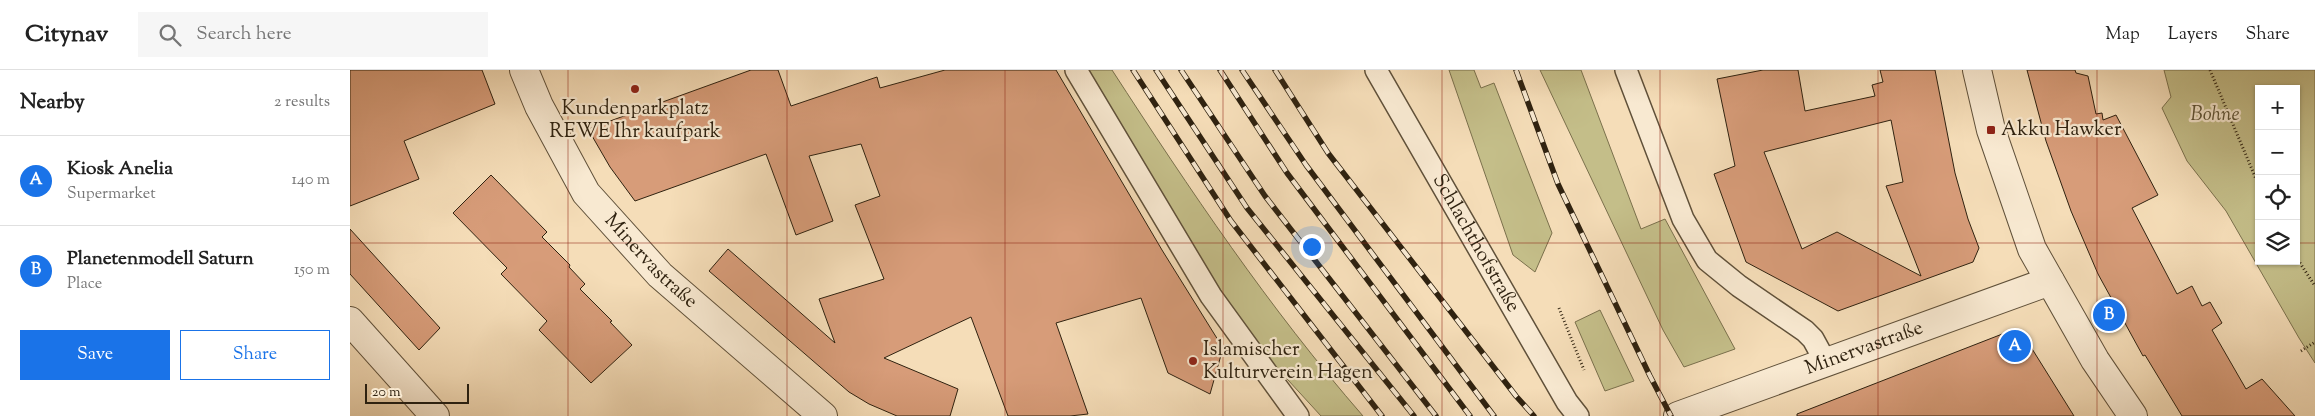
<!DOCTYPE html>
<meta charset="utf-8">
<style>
:root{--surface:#fff;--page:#f6f6f6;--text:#222;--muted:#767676;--line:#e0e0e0;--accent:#1a73e8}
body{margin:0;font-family:"Sorts Mill Goudy",serif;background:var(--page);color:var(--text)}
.controls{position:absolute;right:15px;top:15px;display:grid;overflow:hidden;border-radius:0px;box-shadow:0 1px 4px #0004}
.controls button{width:45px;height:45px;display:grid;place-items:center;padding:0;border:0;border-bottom:1px solid var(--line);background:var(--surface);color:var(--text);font:25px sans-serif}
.scale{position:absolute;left:15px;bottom:12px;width:104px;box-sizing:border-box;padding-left:5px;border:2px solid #2f2210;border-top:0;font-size:14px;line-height:18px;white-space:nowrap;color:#2f2210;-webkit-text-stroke:4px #f8e9d1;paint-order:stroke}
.you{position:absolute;left:961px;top:176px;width:18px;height:18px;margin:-12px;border:4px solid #fff;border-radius:50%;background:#1a73e8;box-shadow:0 0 0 8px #1a73e833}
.badge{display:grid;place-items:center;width:32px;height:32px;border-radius:50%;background:var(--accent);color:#fff;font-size:16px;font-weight:700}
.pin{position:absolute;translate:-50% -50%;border:2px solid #fff;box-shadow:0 1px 5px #0006}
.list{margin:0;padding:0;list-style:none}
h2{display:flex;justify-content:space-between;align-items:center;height:65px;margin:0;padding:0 20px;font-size:21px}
h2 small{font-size:16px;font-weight:400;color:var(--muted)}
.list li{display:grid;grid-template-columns:32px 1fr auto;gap:15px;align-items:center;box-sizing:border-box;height:90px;padding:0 20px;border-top:1px solid var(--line)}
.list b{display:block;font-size:19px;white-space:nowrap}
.list p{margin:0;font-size:16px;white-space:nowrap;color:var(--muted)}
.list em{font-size:16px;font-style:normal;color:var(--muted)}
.actions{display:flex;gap:10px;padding:15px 20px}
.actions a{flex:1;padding:11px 0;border:1px solid var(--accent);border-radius:0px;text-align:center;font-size:18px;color:var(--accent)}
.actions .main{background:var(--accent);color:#fff}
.icon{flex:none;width:28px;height:28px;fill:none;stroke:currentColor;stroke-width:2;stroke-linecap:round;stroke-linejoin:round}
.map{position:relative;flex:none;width:1965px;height:346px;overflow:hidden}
header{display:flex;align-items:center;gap:30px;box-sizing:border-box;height:70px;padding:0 25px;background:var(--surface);border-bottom:1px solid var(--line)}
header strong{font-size:24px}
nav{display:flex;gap:28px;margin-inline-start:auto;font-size:18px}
.search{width:350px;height:45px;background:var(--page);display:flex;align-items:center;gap:12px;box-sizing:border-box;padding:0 18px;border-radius:0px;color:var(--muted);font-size:19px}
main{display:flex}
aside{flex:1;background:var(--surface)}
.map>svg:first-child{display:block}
</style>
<header>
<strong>Citynav</strong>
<div class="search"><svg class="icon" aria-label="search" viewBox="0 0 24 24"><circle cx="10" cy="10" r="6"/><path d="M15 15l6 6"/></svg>Search here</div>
<nav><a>Map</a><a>Layers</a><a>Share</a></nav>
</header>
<main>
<aside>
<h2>Nearby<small>2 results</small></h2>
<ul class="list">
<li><span class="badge">A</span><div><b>Kiosk Anelia</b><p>Supermarket</p></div><em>140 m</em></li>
<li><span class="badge">B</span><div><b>Planetenmodell Saturn</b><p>Place</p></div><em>150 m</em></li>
</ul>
<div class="actions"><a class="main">Save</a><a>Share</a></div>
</aside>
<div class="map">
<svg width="1965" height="346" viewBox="0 0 1965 346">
<rect width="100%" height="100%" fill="#f5ddb8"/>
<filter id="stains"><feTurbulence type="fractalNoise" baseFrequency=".004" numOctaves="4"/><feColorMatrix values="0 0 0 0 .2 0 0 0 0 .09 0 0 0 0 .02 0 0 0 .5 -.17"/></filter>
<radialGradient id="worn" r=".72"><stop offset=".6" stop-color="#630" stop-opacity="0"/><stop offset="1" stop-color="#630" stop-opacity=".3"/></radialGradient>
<!-- green -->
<g fill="#c4be89" stroke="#7a704c" fill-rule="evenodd">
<path d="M 726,0 L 762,0 C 840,120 919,238 1013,346 L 971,346 L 861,226 Z"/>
<polygon points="1099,0 1124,0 1131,18 1144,13 1202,163 1185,202 1163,185"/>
<polygon points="1190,0 1231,0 1291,159 1315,149 1385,279 1334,297 1313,260"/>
<path d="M 1814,0 L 1965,0 L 1965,293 L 1949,268 L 1876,141 L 1837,91 L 1812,38 L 1821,27 ZM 1909,19 L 1946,19 L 1946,191 L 1909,191 Z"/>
<polygon points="1250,240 1284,311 1255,321 1225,252"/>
</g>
<!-- building -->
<g fill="#d79c79" stroke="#2f2210" fill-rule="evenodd">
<polygon points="0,0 132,0 145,34 54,71 69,109 0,136"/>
<polygon points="401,0 428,0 441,36 527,7 530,18 595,0 706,0 812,180 873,278 860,324 818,303 791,228 706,253 738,344 720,346 658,346 621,247 534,288 608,319 600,346 547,346 519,334 499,322 359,201 378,179 485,273 469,229 534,209 505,135 530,126 511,74 459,86 483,151 446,165 416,84 285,131 260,97 238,59"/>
<path d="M 1413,0 L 1448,0 L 1455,41 L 1525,26 L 1522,15 L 1533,12 L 1530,0 L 1585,0 L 1605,103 L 1618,149 L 1629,178 L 1623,192 L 1488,241 L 1396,192 L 1364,104 L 1385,96 L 1367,9 ZM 1541,50 L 1553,112 L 1536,116 L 1571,206 L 1487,162 L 1452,179 L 1414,82 Z"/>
<polygon points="1677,0 1725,0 1726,3 1738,6 1746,44 1752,43 1753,50 1766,45 1808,125 1782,138 1827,224 1842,216 1852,236 1860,232 1872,253 1862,260 1896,319 1912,309 1945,346 1832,346 1795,285 1793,286 1748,204 1721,141 1696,71"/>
<polygon points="141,105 197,162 192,167 220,195 219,197 235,214 230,219 262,251 260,252 282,275 241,313 189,260 197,251 151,204 157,198 103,143"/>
<polygon points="0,159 90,258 69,280 0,204"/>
<polygon points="1660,261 1668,261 1674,266 1724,346 1447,346 1447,344"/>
</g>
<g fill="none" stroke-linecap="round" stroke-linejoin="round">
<!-- lane casing -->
<g stroke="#60513a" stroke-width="24">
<g id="lane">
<polyline points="726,0 861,226 948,346"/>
<path id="s1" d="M 1026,0 L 1217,332 L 1228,346"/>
<polyline points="1276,0 1333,149 1357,190 1389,216 1455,261 1463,269 1475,291"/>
</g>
</g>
<!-- street casing -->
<g stroke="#60513a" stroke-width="30">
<g id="street">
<path id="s2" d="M 174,0 L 189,36 L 236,123 L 310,205 L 473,346"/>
<polyline points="1627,0 1641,60 1682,179 1745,290 1783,346"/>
<polyline points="0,251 85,346"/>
<path id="s3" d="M 1328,346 L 1700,211"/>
</g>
</g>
<!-- path -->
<g stroke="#2f2210" stroke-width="3" stroke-dasharray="1 2.5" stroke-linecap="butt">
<polyline points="1860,0 1909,116"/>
<polyline points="1946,187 1965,216"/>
<polyline points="1209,238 1234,300"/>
<polyline points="1951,281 1965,272"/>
</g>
<!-- lane -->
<use href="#lane" stroke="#f8e9d1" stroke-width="21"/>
<!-- street -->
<use href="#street" stroke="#f8e9d1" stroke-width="28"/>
<!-- rail casing -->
<g stroke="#2f2210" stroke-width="5.5">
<g id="rail">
<polyline points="783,0 881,151 1032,346"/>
<polyline points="806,0 897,138 1064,346"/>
<polyline points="831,0 915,126 1086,346"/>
<polyline points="870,0 937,103 1120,346"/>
<polyline points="892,0 956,95 1144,346"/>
<polyline points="925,0 978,83 1166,326 1184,346"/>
<polyline points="1166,0 1208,114 1300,306 1321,346"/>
</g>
</g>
<!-- rail -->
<use href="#rail" stroke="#f8e9d1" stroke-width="4" stroke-dasharray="11" stroke-linecap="butt"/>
</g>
<!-- grid -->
<path fill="none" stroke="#8f2418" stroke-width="1" stroke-opacity="0.55" d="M 218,0 L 218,346M 437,0 L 437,346M 655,0 L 655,346M 873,0 L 873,346M 1092,0 L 1092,346M 1310,0 L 1310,346M 1528,0 L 1528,346M 1747,0 L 1747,346M 0,173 L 1909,173M 1946,173 L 1965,173"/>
<!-- markers -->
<g fill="#8f2418" stroke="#f8e9d1" stroke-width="2">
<circle cx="285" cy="19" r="5"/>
<rect x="1636" y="55" width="10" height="10" rx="2.5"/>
<circle cx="843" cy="291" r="5"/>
</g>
<g text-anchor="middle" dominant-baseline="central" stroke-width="4.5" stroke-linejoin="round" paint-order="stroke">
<!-- poi labels -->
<g font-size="20" fill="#2f2210" stroke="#f8e9d1" text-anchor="start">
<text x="285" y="39" text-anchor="middle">Kundenparkplatz<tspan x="285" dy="23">REWE Ihr kaufpark</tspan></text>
<text x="1651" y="60">Akku Hawker</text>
<text x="853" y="280">Islamischer<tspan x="853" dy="23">Kulturverein Hagen</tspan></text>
</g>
<!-- park labels -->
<g font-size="20" font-style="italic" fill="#5c5134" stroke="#f8e9d1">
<text x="1865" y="45">Bohne</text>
</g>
<!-- street labels -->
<g font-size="20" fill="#2f2210" stroke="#f8e9d1">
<text stroke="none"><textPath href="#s1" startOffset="200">Schlachthofstraße</textPath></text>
<text stroke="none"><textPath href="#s2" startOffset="232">Minervastraße</textPath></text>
<text stroke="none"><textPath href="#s3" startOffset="198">Minervastraße</textPath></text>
</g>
</g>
<rect width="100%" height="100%" filter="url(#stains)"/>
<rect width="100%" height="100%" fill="url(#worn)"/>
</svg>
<div class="controls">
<button>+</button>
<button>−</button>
<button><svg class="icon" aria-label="locate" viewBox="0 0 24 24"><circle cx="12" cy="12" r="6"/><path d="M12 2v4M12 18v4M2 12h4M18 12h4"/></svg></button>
<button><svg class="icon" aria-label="layers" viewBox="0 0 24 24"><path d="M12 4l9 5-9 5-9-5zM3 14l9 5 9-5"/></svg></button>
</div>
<div class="scale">20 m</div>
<div class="you"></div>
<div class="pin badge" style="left:1665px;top:276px">A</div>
<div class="pin badge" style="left:1759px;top:245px">B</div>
</div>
</main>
